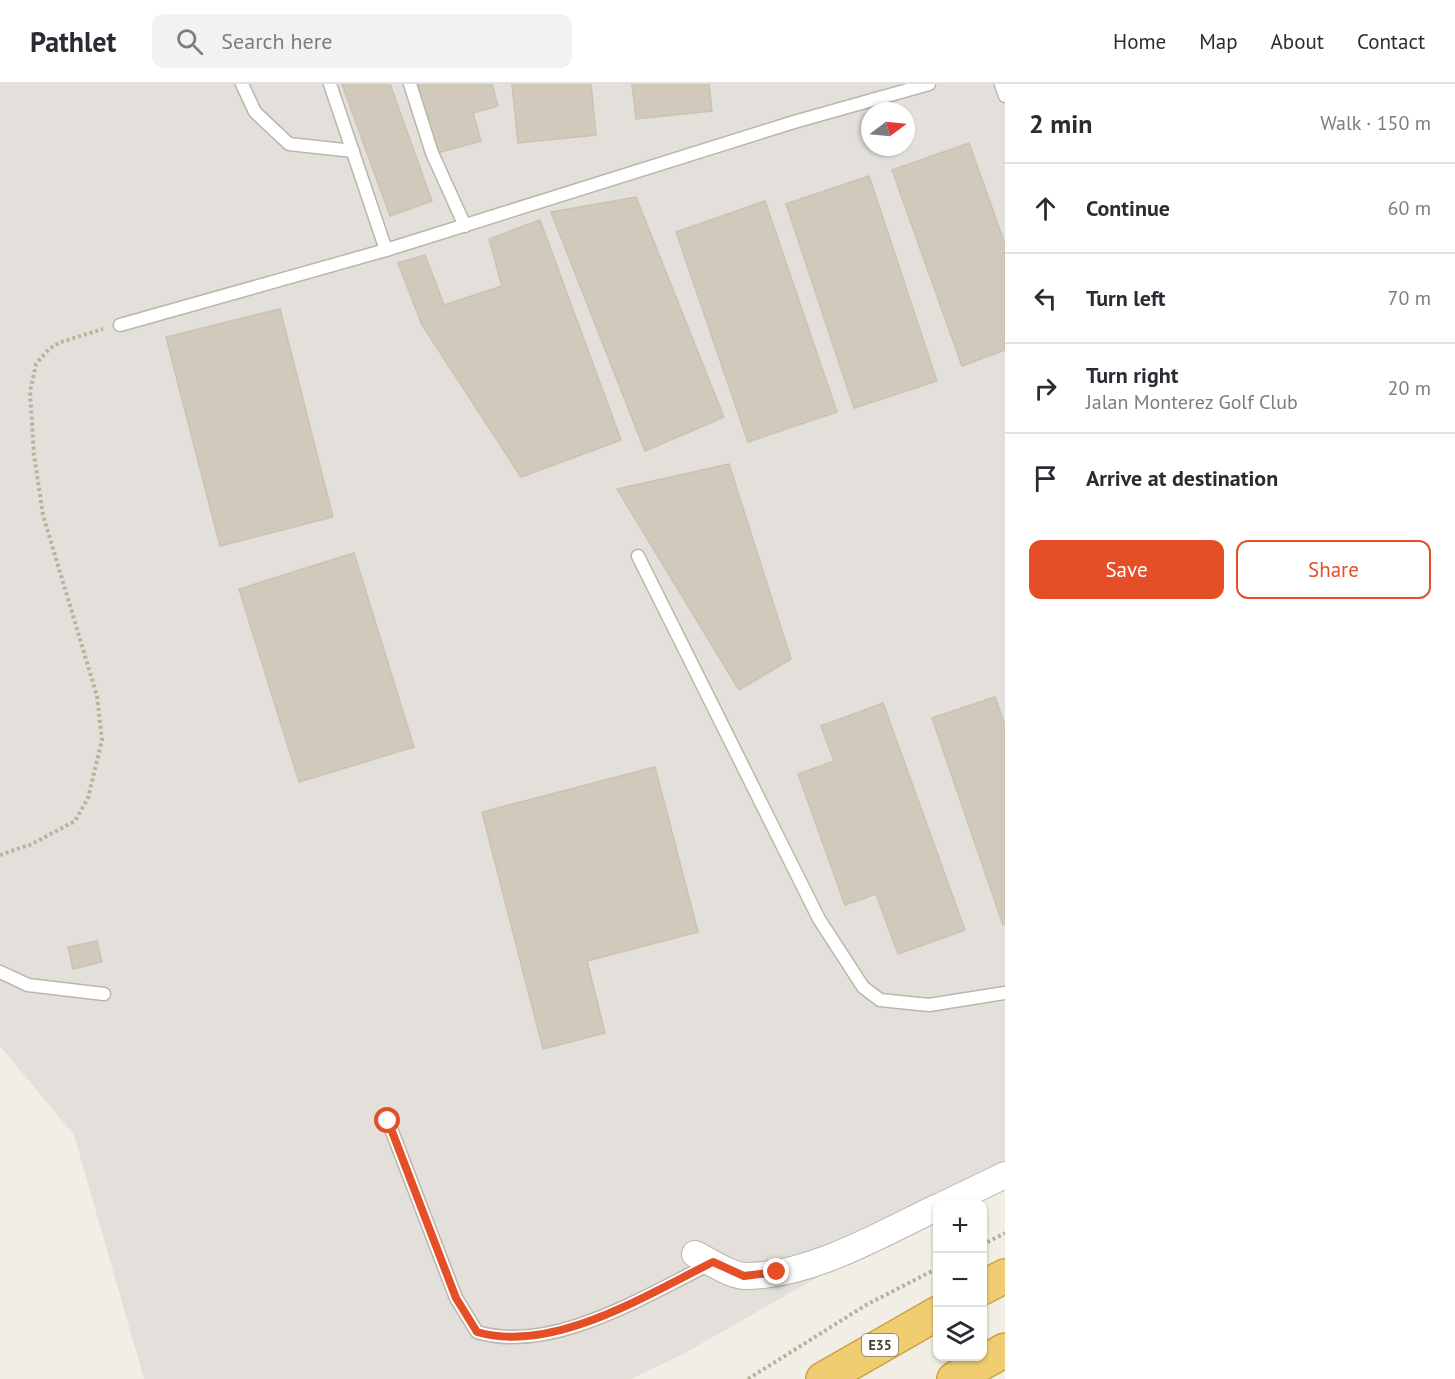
<!DOCTYPE html>
<meta charset="utf-8">
<style>
:root{--surface:#fff;--page:#f2f2f3;--text:#2b2b33;--muted:#7c7c81;--line:#e1e1e2;--accent:#e54f28}
body{margin:0;font-family:"PT Sans",sans-serif;background:var(--page);color:var(--text)}
.controls{position:absolute;right:18px;bottom:18px;display:grid;overflow:hidden;border-radius:12px;box-shadow:0 2px 4px #0004}
.controls button{width:54px;height:54px;display:grid;place-items:center;padding:0;border:0;border-bottom:2px solid var(--line);background:var(--surface);color:var(--text);font:30px sans-serif}
.compass{position:absolute;left:861px;top:18px;width:54px;height:54px;border-radius:50%;background:var(--surface);box-shadow:0 2px 4px #0004;rotate:74deg}
.stop{position:absolute;width:18px;height:18px;margin:-14px;border:4px solid #e54f28;border-radius:50%;background:#fff}
.stop.end{background:#e54f28;border-color:#fff;box-shadow:0 2px 6px #0008}
.list{margin:0;padding:0;list-style:none}
h2{display:flex;justify-content:space-between;align-items:center;height:78px;margin:0;padding:0 24px;font-size:26px}
h2 small{font-size:20px;font-weight:400;color:var(--muted)}
.list li{display:grid;grid-template-columns:39px 1fr auto;gap:18px;align-items:center;box-sizing:border-box;height:90px;padding:0 24px;border-top:2px solid var(--line)}
.list b{display:block;font-size:22px;white-space:nowrap}
.list p{margin:0;font-size:20px;white-space:nowrap;color:var(--muted)}
.list em{font-size:20px;font-style:normal;color:var(--muted)}
.actions{display:flex;gap:12px;padding:18px 24px}
.actions a{flex:1;padding:14px 0;border:2px solid var(--accent);border-radius:12px;text-align:center;font-size:21px;color:var(--accent)}
.actions .main{background:var(--accent);color:#fff}
.icon{flex:none;width:33px;height:33px;fill:none;stroke:currentColor;stroke-width:2;stroke-linecap:round;stroke-linejoin:round}
.map{position:relative;flex:none;width:1005px;height:1295px;overflow:hidden}
header{display:flex;align-items:center;gap:36px;box-sizing:border-box;height:84px;padding:0 30px;background:var(--surface);border-bottom:2px solid var(--line)}
header strong{font-size:28px}
nav{display:flex;gap:33px;margin-inline-start:auto;font-size:21px}
.search{width:420px;height:54px;background:var(--page);display:flex;align-items:center;gap:15px;box-sizing:border-box;padding:0 21px;border-radius:12px;color:var(--muted);font-size:22px}
main{display:flex}
aside{flex:1;background:var(--surface)}
.map>svg:first-child{display:block}
</style>
<header>
<strong>Pathlet</strong>
<div class="search"><svg class="icon" aria-label="search" viewBox="0 0 24 24"><circle cx="10" cy="10" r="6"/><path d="M15 15l6 6"/></svg>Search here</div>
<nav><a>Home</a><a>Map</a><a>About</a><a>Contact</a></nav>
</header>
<main>
<div class="map">
<svg width="1005" height="1295" viewBox="0 0 1005 1295">
<rect width="100%" height="100%" fill="#f1eee5"/>
<!-- industrial -->
<path fill="#e3dfda" fill-rule="evenodd" d="M 0,0 L 1005,0 L 1005,1086 L 685,1269 L 631,1295 L 144,1295 L 74,1051 L 0,962 ZM 870,27 L 906,27 L 906,63 L 870,63 Z"/>
<!-- building -->
<g fill="#d1cabc" stroke="#cbc2b0" stroke-width="1.5">
<polygon points="342,0 390,0 432,117 390,132"/>
<polygon points="417,0 492,0 498,22 473,29 481,57 437,69"/>
<polygon points="512,0 591,0 596,51 518,59"/>
<polygon points="632,0 709,0 712,27 636,35"/>
<polygon points="969,59 1005,160 1005,266 962,282 892,86"/>
<polygon points="869,92 937,297 854,324 786,120"/>
<polygon points="636,113 724,333 645,367 551,128"/>
<polygon points="765,117 837,328 748,358 676,148"/>
<polygon points="540,136 621,356 521,393 422,241 398,179 425,171 444,221 502,202 489,155"/>
<polygon points="280,225 333,433 220,462 166,253"/>
<polygon points="729,380 791,575 739,606 617,405"/>
<polygon points="354,469 414,663 299,698 239,505"/>
<polygon points="995,613 1005,641 1005,840 1003,841 932,634"/>
<polygon points="883,619 965,846 898,870 876,810 845,821 798,690 834,677 821,642"/>
<polygon points="655,683 698,848 587,877 605,949 543,965 482,728"/>
<polygon points="97,857 102,878 73,885 68,863"/>
</g>
<g fill="none" stroke-linecap="round" stroke-linejoin="round">
<!-- service casing -->
<g stroke="#bbb6a9" stroke-width="15">
<g id="service">
<polyline points="242,0 255,28 289,60 353,67"/>
<polyline points="330,0 386,166"/>
<polyline points="410,0 432,69 465,142"/>
<polyline points="1001,0 1005,12"/>
<polyline points="120,241 386,166 794,38 929,0"/>
<polyline points="638,472 819,835 863,903 880,916 929,921 1005,909"/>
<polyline points="0,888 28,901 104,910"/>
<path d="M 388,1037 L 456,1214 L 477,1248 C 552,1271 646,1211 712,1179"/>
</g>
</g>
<!-- minor casing -->
<g stroke="#bbb6a9" stroke-width="28">
<g id="minor">
<polyline points="945,1120 1005,1091"/>
<path d="M 695,1170 C 710,1177 730,1192 746,1192 C 811,1192 881,1150 938,1123"/>
</g>
</g>
<!-- motorway casing -->
<g stroke="#cda242" stroke-width="36">
<g id="motorway">
<polyline points="982,1204 1005,1192"/>
<polyline points="823,1295 938,1229"/>
<polyline points="954,1295 1005,1266"/>
</g>
</g>
<!-- path -->
<g stroke="#bbb29b" stroke-width="4" stroke-dasharray="3 3" stroke-linecap="butt">
<polyline points="0,771 32,760 75,737 88,714 102,656 97,612 43,431 34,371 30,308 36,280 49,265 61,258 103,245"/>
<polyline points="982,1161 1005,1149"/>
<polyline points="748,1295 866,1221 938,1184"/>
</g>
<!-- service -->
<use href="#service" stroke="#fff" stroke-width="12"/>
<!-- minor -->
<use href="#minor" stroke="#fff" stroke-width="26"/>
<!-- motorway -->
<use href="#motorway" stroke="#f0cd71" stroke-width="33"/>
</g>
<g fill="none" stroke-linecap="round" stroke-linejoin="round">
<!-- route -->
<path stroke="#e54f28" stroke-width="8" d="M 388,1037 L 456,1214 L 477,1248 C 553,1270 646,1211 713,1178 L 744,1192 L 777,1188"/>
</g>
<g text-anchor="middle" dominant-baseline="central" stroke-width="6" stroke-linejoin="round" paint-order="stroke">
<!-- shield labels -->
<rect fill="#fff" stroke="#7b7872" stroke-width="1.5" x="862" y="1250" width="36" height="22" rx="4.5"/>
<g font-size="14" font-weight="bold" fill="#423e35">
<text x="880" y="1261">E35</text>
</g>
</g>
</svg>
<div class="controls">
<button>+</button>
<button>−</button>
<button><svg class="icon" aria-label="layers" viewBox="0 0 24 24"><path d="M12 4l9 5-9 5-9-5zM3 14l9 5 9-5"/></svg></button>
</div>
<svg class="compass" viewBox="-18 -18 36 36"><path d="M0-13l5 13h-10z" fill="#e53935"/><path d="M0 13l5-13h-10z" fill="#7c7c81"/></svg>
<div class="stop" style="left:388px;top:1037px"></div>
<div class="stop end" style="left:777px;top:1188px"></div>
</div>
<aside>
<h2>2 min<small>Walk · 150 m</small></h2>
<ul class="list">
<li><svg class="icon" aria-label="ahead" viewBox="0 0 24 24"><path d="M12 20V5M6 11l6-6 6 6"/></svg><div><b>Continue</b></div><em>60 m</em></li>
<li><svg class="icon" aria-label="left" viewBox="0 0 24 24"><path d="M17 20v-9H6M10 6l-5 5 5 5"/></svg><div><b>Turn left</b></div><em>70 m</em></li>
<li><svg class="icon" aria-label="right" viewBox="0 0 24 24"><path d="M7 20v-9h11M14 6l5 5-5 5"/></svg><div><b>Turn right</b><p>Jalan Monterez Golf Club</p></div><em>20 m</em></li>
<li><svg class="icon" aria-label="arrive" viewBox="0 0 24 24"><path d="M6 21V4h12l-3 4 3 4H6"/></svg><div><b>Arrive at destination</b></div></li>
</ul>
<div class="actions"><a class="main">Save</a><a>Share</a></div>
</aside>
</main>
